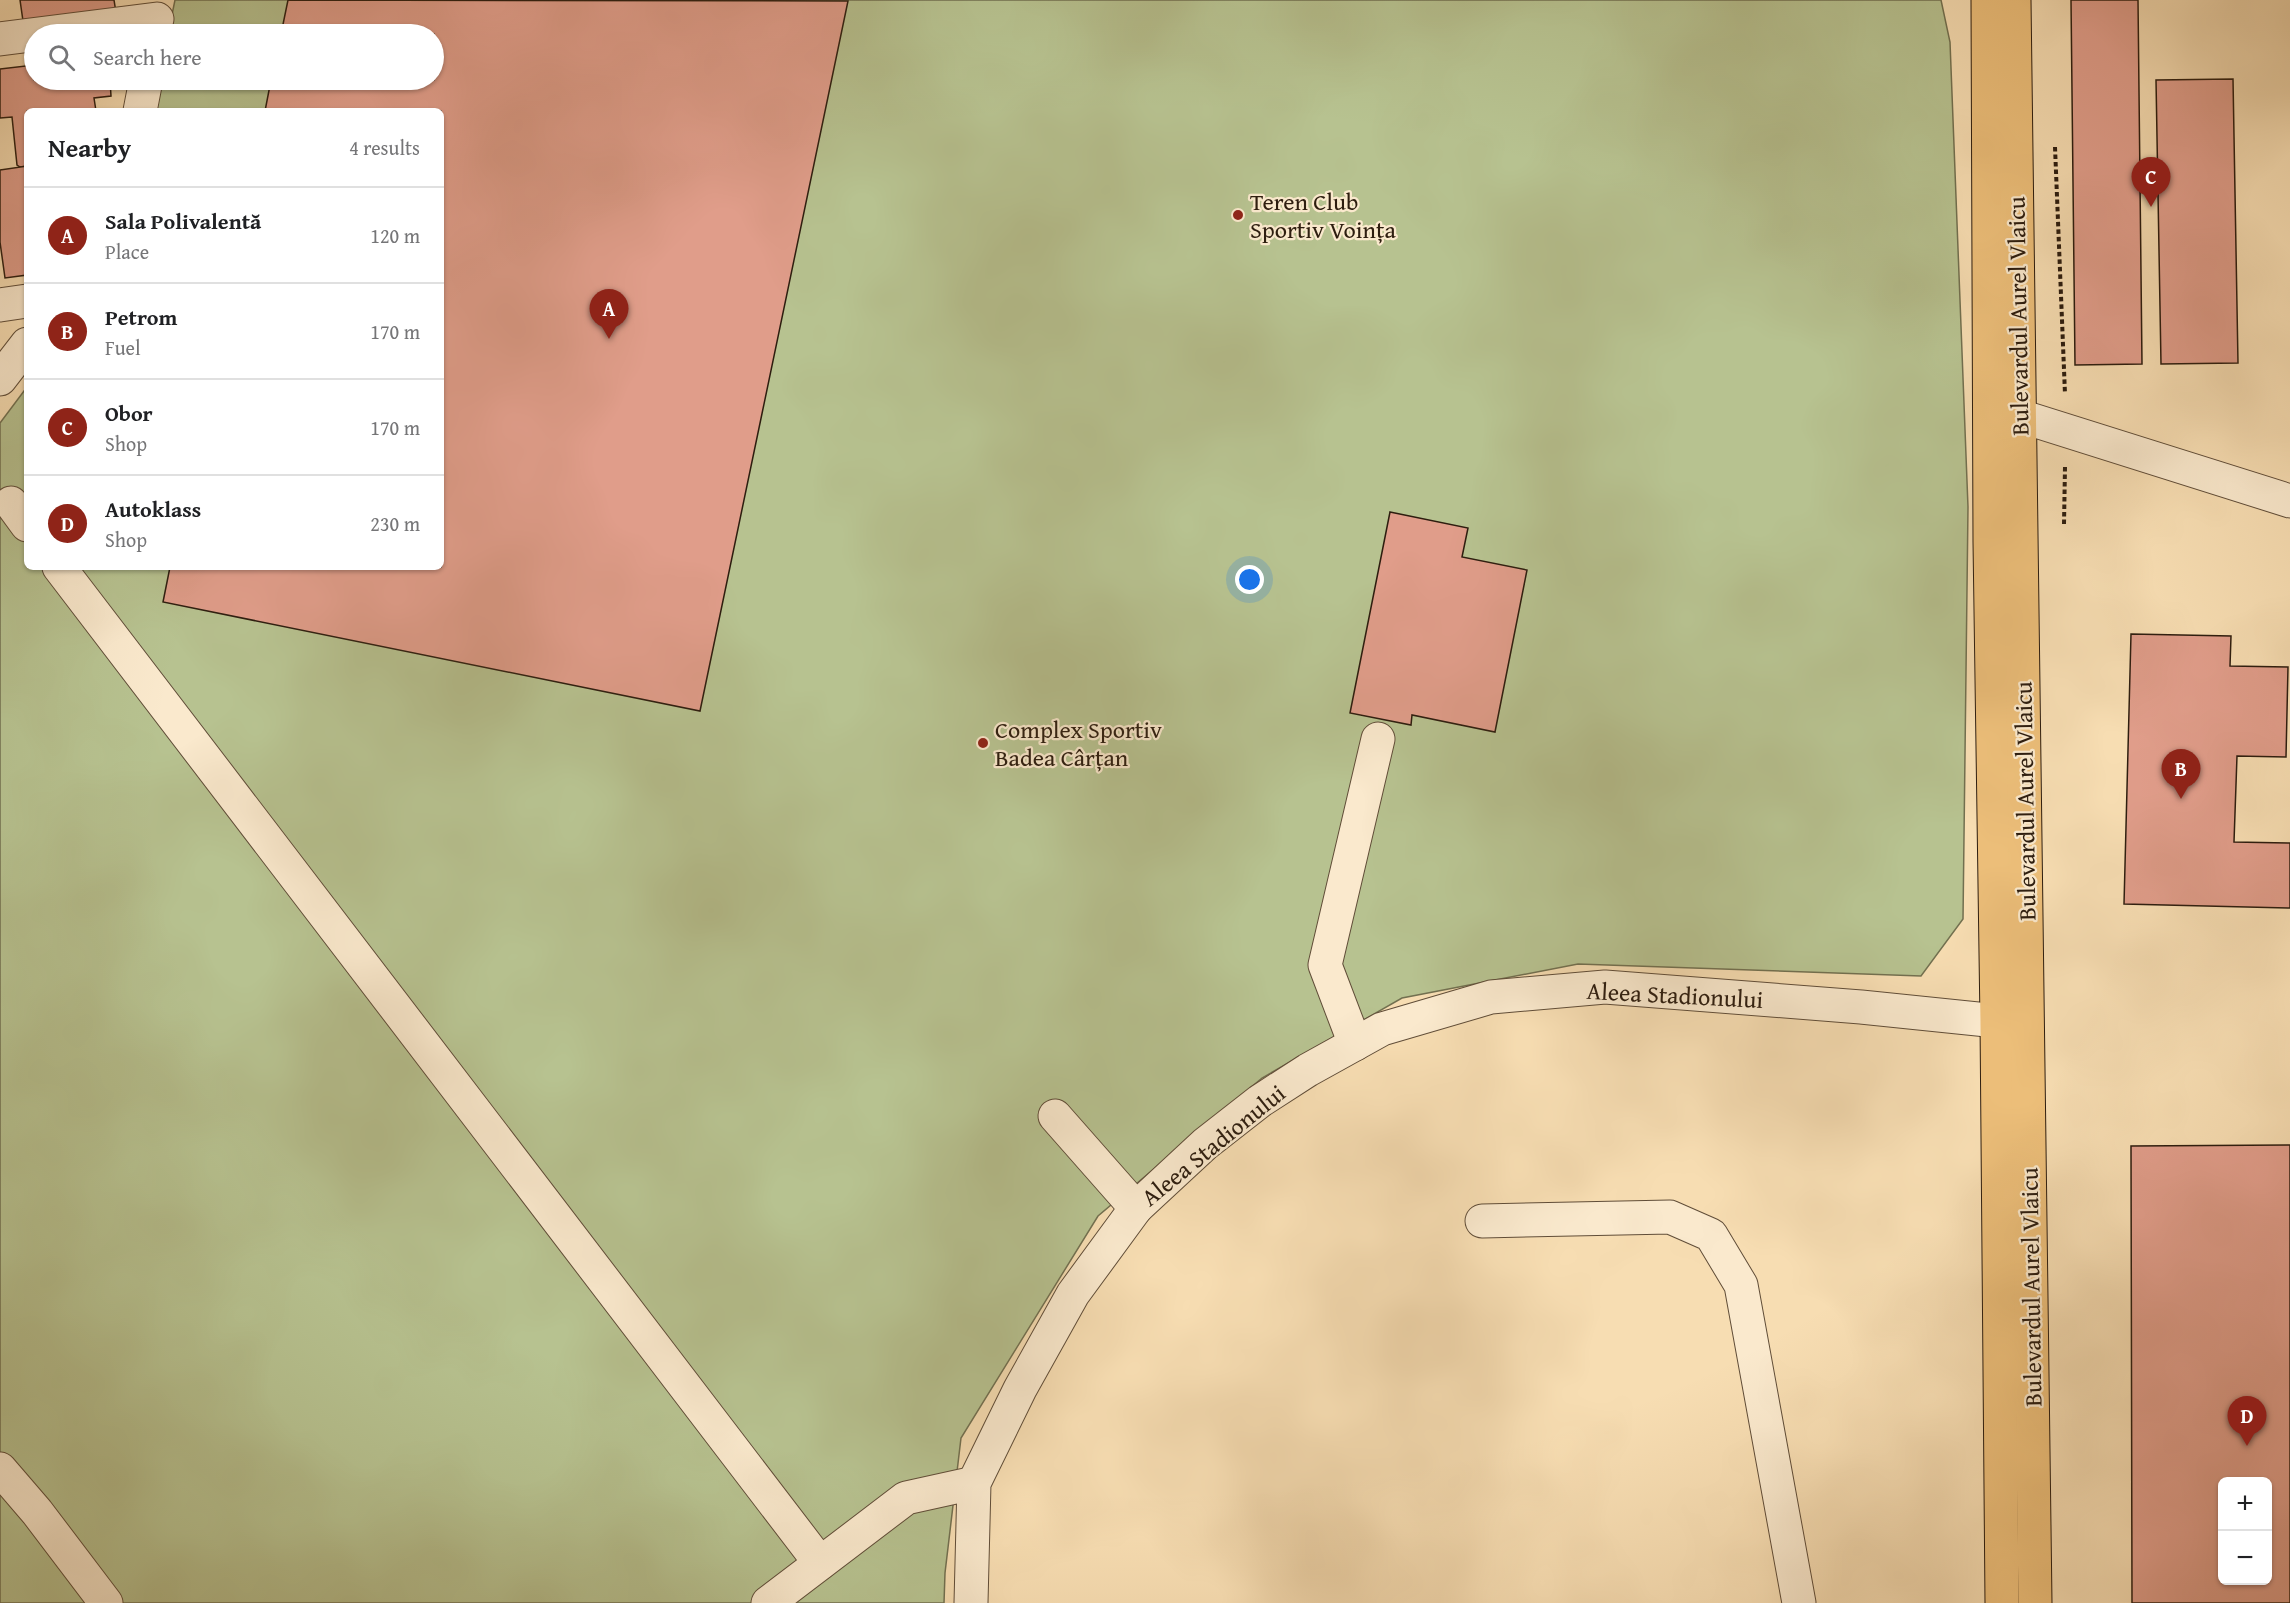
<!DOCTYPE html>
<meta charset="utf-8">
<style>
:root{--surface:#fff;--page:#f2f2f2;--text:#202124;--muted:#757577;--line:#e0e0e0;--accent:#8f2418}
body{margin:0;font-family:"Gentium Book Plus",serif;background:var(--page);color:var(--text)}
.controls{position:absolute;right:18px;bottom:18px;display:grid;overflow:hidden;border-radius:9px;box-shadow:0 2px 4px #0004}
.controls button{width:54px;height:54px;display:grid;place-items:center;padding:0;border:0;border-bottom:2px solid var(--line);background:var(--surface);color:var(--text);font:30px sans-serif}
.you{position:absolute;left:1250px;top:580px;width:21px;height:21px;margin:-15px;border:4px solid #fff;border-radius:50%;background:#1a73e8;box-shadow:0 0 0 9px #1a73e833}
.badge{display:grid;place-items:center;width:39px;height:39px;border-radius:50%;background:var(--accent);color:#fff;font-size:20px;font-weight:700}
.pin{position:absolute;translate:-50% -50px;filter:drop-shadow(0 2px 3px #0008)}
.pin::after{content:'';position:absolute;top:32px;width:21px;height:18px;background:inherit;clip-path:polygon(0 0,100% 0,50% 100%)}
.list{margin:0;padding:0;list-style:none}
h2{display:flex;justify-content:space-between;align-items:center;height:78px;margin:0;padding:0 24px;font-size:26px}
h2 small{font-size:20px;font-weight:400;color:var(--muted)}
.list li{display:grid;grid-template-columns:39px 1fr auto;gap:18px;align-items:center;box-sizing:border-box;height:96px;padding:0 24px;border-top:2px solid var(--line)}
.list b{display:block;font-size:22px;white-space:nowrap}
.list p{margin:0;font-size:20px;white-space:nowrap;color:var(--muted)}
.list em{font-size:20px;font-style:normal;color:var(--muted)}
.icon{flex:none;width:33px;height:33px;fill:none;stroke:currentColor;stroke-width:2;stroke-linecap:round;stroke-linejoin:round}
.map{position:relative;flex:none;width:2290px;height:1603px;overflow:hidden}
.search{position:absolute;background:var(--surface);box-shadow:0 2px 4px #0004;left:24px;top:24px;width:420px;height:66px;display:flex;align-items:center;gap:15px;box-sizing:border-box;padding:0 21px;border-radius:33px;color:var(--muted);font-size:22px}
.panel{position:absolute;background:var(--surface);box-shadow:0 2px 4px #0004;left:24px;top:108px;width:420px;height:462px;border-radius:9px}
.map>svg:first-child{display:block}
</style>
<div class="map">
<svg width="2290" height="1603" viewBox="0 0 2290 1603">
<rect width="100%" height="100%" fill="#f7ddb2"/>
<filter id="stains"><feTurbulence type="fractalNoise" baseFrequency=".00333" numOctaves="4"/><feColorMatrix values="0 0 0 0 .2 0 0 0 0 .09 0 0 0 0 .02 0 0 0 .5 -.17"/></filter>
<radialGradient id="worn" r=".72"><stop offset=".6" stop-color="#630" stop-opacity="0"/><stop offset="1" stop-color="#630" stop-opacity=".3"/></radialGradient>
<!-- green -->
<polygon fill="#b7c290" stroke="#727050" stroke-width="1.5" points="175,0 1941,0 1950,42 1968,507 1963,919 1921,976 1578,964 1402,998 1262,1078 1098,1216 961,1438 945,1573 944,1603 0,1603 0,423 27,387 27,567 441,567 441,111 153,111 159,80 434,80 434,34 168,34"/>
<!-- building -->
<g fill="#e09d8a" stroke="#2d1d0f" stroke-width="1.5" fill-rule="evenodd">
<polygon points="20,0 114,0 117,19 25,35"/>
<polygon points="288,0 848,1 700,711 163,602 170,567 441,567 441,111 265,111 271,80 434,80 434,34 281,34"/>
<polygon points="2071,0 2138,0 2142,364 2075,365"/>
<polygon points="34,65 34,80 110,80 111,96 94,98 96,111 27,111 27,166 20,167 17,165 12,117 0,118 0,69"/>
<polygon points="2233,79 2238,363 2161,364 2156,80"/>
<polygon points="27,166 27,275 5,278 0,242 0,170"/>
<polygon points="1390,512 1468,528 1462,557 1527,570 1495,732 1412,715 1411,725 1350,713"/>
<polygon points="2131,634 2231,636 2230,666 2288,667 2286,757 2237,756 2234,842 2290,843 2290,908 2124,904"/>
<path d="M 2290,1145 L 2290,1603 L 2132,1603 L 2131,1146 ZM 2222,1482 L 2268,1482 L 2268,1580 L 2222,1580 Z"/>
</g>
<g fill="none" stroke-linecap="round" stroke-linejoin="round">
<!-- minor casing -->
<g stroke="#604d38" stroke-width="35">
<g id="minor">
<polyline points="0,39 157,19"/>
<polyline points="140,111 146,80"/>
<polyline points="0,305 27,301"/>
<polyline points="0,379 27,344"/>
<polyline points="2020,416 2290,501"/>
<polyline points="11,503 27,525"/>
<polyline points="59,567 820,1563"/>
<polyline points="1355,1044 1325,965 1378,739"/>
<polyline points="1055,1116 1136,1208"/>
<polyline points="1482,1221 1670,1217 1711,1235 1741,1285 1799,1603"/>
<polyline points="0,1469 37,1512 106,1603"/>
<polyline points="768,1603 906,1498 974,1483"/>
<polyline points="971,1603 974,1483 1020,1389 1073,1294 1136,1208 1205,1144 1260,1101 1308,1070 1382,1029 1491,997 1605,987 1861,1007 1997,1021"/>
</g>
</g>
<!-- major casing -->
<g stroke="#2d1d0f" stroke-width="35">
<g id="major">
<polyline points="1988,0 1990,542 1997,1021 2002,1603"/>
<polyline points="2014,0 2035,1603"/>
</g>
</g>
<!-- path -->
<g stroke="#2d1d0f" stroke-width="4" stroke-dasharray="4.5 3" stroke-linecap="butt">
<polyline points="2055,147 2065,394"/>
<polyline points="2064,524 2065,467"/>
</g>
<!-- minor -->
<use href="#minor" stroke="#fae9cd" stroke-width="33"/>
<!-- major -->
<use href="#major" stroke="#ecbe79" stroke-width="33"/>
</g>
<!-- markers -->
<g fill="#8f2418" stroke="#fae9cd" stroke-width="2">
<circle cx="1238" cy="215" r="6"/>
<circle cx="983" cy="743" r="6"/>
</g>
<g text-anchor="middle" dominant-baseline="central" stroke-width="4.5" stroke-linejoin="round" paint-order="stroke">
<!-- poi labels -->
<g font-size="24" fill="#2d1d0f" stroke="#fae9cd" text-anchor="start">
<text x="1250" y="201">Teren Club<tspan x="1250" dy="28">Sportiv Voința</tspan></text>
<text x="995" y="729">Complex Sportiv<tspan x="995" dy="28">Badea Cârțan</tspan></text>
</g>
<!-- street labels -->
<g font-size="24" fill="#2d1d0f" stroke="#fae9cd">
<text transform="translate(2018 316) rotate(-91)">Bulevardul Aurel Vlaicu</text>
<text transform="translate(2025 801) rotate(-91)">Bulevardul Aurel Vlaicu</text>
<text transform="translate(1675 995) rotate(3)">Aleea Stadionului</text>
<text transform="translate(1213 1145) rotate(-39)">Aleea Stadionului</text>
<text transform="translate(2031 1287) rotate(-91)">Bulevardul Aurel Vlaicu</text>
</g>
</g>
<rect width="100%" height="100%" filter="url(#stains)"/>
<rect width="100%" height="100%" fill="url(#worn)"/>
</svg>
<div class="controls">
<button>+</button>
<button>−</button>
</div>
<div class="you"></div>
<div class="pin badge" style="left:609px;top:339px">A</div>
<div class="pin badge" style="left:2181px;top:799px">B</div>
<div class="pin badge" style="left:2151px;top:207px">C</div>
<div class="pin badge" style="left:2247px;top:1446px">D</div>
<div class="search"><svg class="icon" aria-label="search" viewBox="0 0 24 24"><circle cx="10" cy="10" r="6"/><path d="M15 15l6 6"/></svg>Search here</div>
<section class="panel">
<h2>Nearby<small>4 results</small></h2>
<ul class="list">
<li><span class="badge">A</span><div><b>Sala Polivalentă</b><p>Place</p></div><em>120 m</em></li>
<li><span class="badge">B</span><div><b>Petrom</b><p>Fuel</p></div><em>170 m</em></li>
<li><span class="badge">C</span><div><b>Obor</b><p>Shop</p></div><em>170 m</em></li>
<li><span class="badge">D</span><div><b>Autoklass</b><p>Shop</p></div><em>230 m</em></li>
</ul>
</section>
</div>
